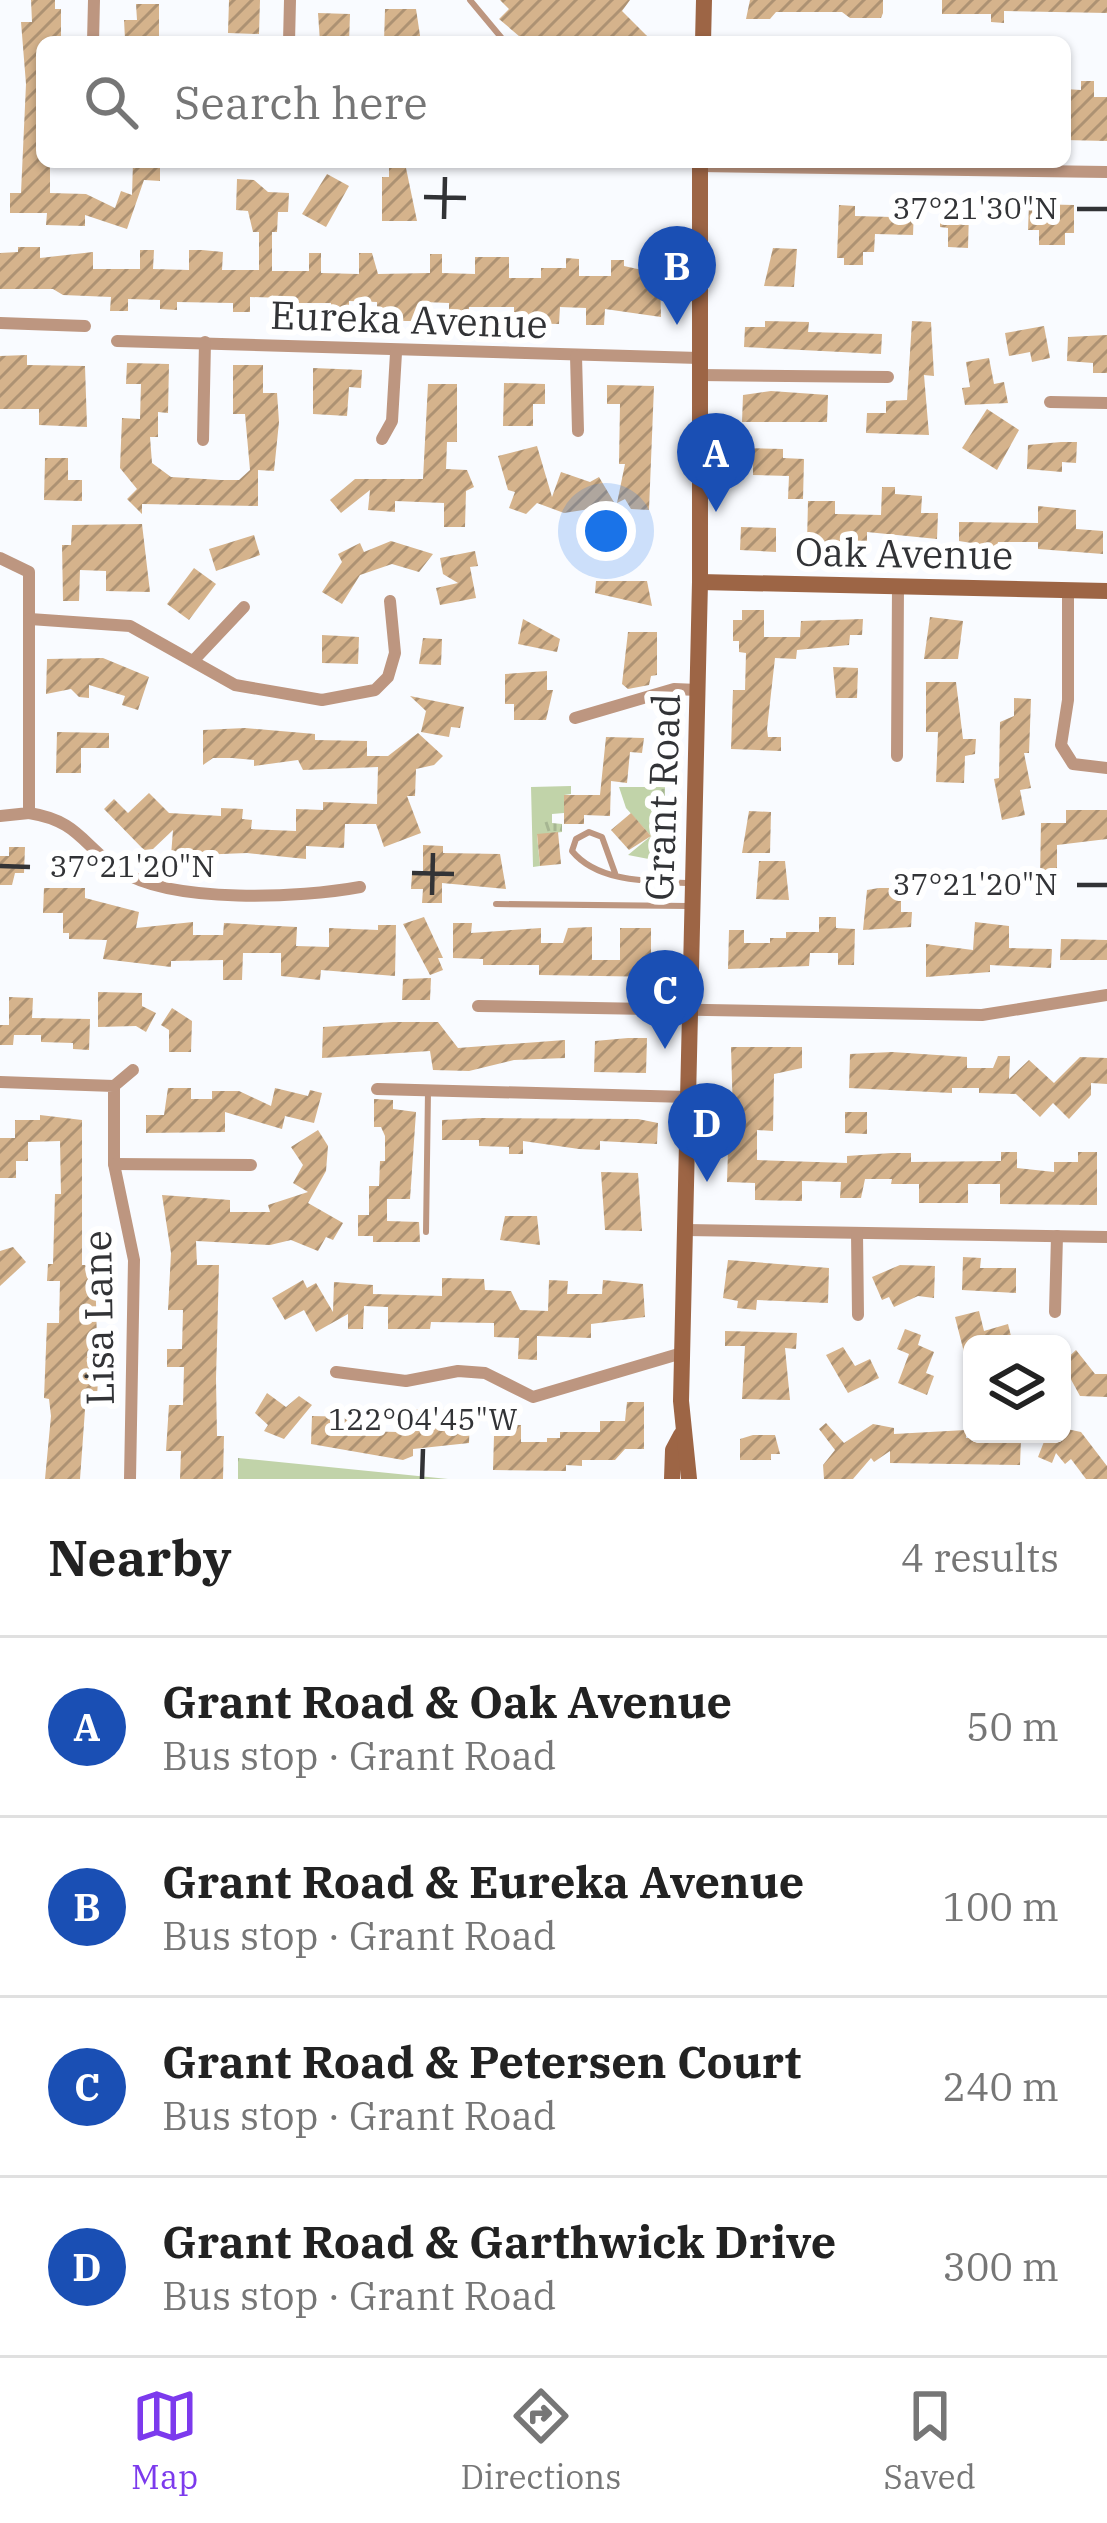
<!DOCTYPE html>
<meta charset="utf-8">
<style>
:root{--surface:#fff;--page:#f6f6f6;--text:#222;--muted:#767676;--line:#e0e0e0;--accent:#7c3aed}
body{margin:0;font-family:"IBM Plex Serif",serif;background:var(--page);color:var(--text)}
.controls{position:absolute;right:36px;bottom:36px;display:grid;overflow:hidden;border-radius:18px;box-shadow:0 3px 9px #0004}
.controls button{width:108px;height:108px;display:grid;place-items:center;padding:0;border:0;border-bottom:3px solid var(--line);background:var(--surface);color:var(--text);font:60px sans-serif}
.you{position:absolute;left:606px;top:531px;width:42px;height:42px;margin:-30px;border:9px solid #fff;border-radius:50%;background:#1a73e8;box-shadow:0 0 0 18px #1a73e833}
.badge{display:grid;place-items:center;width:78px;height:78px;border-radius:50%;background:var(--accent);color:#fff;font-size:39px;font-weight:700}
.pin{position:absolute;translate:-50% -99px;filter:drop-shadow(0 3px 6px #0008)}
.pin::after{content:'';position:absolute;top:63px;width:42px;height:36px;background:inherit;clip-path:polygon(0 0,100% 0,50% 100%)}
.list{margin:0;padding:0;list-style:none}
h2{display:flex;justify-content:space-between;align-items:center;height:156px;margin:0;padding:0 48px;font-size:51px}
h2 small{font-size:39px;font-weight:400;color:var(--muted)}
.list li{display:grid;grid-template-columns:78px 1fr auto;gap:36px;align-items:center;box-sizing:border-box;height:180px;padding:0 48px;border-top:3px solid var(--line)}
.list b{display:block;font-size:45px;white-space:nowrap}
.list p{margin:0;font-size:39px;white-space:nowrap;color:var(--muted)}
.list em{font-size:39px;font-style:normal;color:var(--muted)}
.icon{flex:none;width:66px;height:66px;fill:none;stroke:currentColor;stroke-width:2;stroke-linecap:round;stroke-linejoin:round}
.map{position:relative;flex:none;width:1107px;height:1479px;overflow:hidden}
.search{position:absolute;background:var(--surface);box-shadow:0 3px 9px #0004;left:36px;right:36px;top:36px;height:132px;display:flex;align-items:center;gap:30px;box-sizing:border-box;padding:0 42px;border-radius:18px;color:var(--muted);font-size:45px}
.sheet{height:876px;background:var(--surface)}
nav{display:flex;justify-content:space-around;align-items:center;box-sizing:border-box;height:168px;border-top:3px solid var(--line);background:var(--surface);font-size:33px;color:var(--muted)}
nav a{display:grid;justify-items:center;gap:6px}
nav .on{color:var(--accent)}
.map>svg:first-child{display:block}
</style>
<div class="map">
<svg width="1107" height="1479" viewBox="0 0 1107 1479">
<defs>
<pattern id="park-tufts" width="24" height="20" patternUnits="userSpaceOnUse" patternTransform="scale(3)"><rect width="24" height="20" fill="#c1d3a9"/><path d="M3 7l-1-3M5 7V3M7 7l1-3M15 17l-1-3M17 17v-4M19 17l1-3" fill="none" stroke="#a6b692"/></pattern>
<pattern id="building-hatch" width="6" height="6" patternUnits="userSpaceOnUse" patternTransform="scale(3)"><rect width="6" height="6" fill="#d5b38c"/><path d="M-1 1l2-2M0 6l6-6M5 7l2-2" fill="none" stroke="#ad9273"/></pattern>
</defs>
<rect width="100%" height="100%" fill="#f9fbff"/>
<!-- park -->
<g fill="url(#park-tufts)">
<polygon points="571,786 571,794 564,795 564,813 552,814 552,823 562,824 562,832 537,835 540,866 533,867 531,787"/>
<polygon points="619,787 665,787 664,862 628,855 651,836 626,808"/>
<polygon points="238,1458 448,1479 238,1479"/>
</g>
<!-- building -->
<g fill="url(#building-hatch)">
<polygon points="31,0 55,0 55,9 61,9 61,40 42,40 42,162 50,162 50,193 86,194 115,208 121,191 132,195 133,162 160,162 160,181 144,180 127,229 85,215 85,226 46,225 47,213 10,213 10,193 21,193 26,84 21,22 32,22"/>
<polygon points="229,0 260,0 259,34 228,33"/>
<polygon points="500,0 630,0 622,11 653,42 526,42 499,19 509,9"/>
<polygon points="750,0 883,0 883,13 881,18 850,18 842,12 776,12 770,19 746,19"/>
<polygon points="942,0 1107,0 1107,13 1004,11 1004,23 991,22 991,14 942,14"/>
<polygon points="136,4 159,4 159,36 125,39 124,20 137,20"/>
<polygon points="385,9 416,9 421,42 384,42"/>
<polygon points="318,13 350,14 349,42 320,42"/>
<polygon points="1081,81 1094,81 1094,97 1107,97 1107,141 1065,140 1065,89 1081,90"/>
<polygon points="389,168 406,168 417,221 382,221 382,177 389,177"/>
<polygon points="327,174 349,186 326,227 302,214"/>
<polygon points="237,179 254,180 268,192 289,193 288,212 278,212 277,232 272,232 272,271 309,271 309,253 321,253 321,273 359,274 359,253 372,253 378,274 430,273 430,254 442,254 442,273 475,274 475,257 509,257 509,278 541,278 541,268 566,268 566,258 579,259 579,276 611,276 611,260 624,260 624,266 660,274 661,317 605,309 604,325 586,325 586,308 560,307 559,324 514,323 514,307 469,307 469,323 449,322 449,303 424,302 424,321 405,321 377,318 377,302 349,301 349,314 331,314 331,303 299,303 299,313 283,312 283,298 250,297 250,312 233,312 233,303 177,302 177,310 160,309 160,300 128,299 128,311 110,311 111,297 63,295 53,289 0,289 0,253 18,252 18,247 40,247 40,258 93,252 93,269 140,269 140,250 154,250 153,269 189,270 189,250 202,250 223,252 222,270 259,270 259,232 253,232 248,211 236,210"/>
<polygon points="1029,204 1074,205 1074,233 1065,233 1065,245 1039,245 1039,230 1028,230"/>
<polygon points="839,205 855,206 855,216 892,217 893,207 914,208 913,235 875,234 874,252 863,252 863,265 844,265 844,258 837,258"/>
<polygon points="940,211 969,212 968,248 948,247 948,228 940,227"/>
<polygon points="773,248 797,249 794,287 764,286"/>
<polygon points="765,321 809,322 808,332 882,334 881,354 744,347 745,327 765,327"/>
<polygon points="912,321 931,322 934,376 924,375 929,435 866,433 867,413 886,413 886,401 907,400"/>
<polygon points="1044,326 1050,358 1032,362 1030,352 1009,356 1005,333"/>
<polygon points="1107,335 1107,373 1093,373 1093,363 1067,361 1068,337"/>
<polygon points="27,355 27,365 85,366 87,427 39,425 39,409 0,409 0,356"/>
<polygon points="989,358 994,384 1004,382 1008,403 965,405 962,388 970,387 966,362"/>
<polygon points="127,363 169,364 168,413 158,412 158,437 150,437 152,463 171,477 221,480 239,480 250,470 245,414 233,414 233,365 263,365 263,393 277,393 279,422 274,471 258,470 258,506 142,504 142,514 127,499 137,489 120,468 122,418 140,419 141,384 126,384"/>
<polygon points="313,368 362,370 361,388 349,387 347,416 313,414"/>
<polygon points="504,383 545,384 545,404 533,404 533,426 503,426"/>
<polygon points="428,384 457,384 457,442 447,442 446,469 467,470 474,487 466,491 465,527 444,527 444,503 395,501 395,512 368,510 370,490 341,513 330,500 355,479 423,479"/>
<polygon points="607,385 654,386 649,510 631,509 625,499 617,503 625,464 619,464 620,404 607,404"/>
<polygon points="771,391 828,395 827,422 742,422 743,395"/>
<polygon points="987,409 1019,430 997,470 962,448"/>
<polygon points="1061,442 1077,442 1076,463 1062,462 1062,472 1027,469 1028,445"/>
<polygon points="537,446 552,497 561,472 590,482 599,477 615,504 599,513 596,508 564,513 537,503 526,514 509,508 515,492 508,490 498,456"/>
<polygon points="743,448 783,449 783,458 804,459 803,499 788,499 789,476 753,475 753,464 743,464"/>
<polygon points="45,458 68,458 68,480 82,480 82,501 44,500"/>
<polygon points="882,487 895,487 895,494 922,496 921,513 938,513 937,539 867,532 867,542 807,544 808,501 835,501 835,514 881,515"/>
<polygon points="1038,506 1076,510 1076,529 1103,531 1103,554 1038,549 1038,542 998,542 997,547 959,541 959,522 1038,523"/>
<polygon points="142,524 150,592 106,591 106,571 80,570 79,601 63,601 62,545 71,545 72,525"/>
<polygon points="741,527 776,528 776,552 740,550"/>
<polygon points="254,535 260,555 216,571 209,549"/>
<polygon points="391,541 433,554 419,572 392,564 360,575 342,604 322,592 342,562 338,554 360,543 364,552"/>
<polygon points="475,551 478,566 470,567 476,598 440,605 436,588 458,583 443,574 440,558"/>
<polygon points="194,568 216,584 189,620 167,604"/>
<polygon points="596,581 647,581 652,606 595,593"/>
<polygon points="742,610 764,610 764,637 800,637 801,621 863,619 862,635 850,635 849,645 797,650 796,659 775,658 767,729 768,737 781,737 781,751 731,749 733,690 745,690 746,653 739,652 739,641 733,641 733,620 742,620"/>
<polygon points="930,617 963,621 958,659 924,659"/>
<polygon points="523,619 560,639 557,652 518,644"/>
<polygon points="628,632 657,632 657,675 651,676 649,685 628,689 622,684"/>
<polygon points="322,635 359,637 358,664 322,663"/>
<polygon points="423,638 442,639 441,665 419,664"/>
<polygon points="103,658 149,677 138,710 122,705 125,696 89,685 89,698 79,697 71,689 46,694 47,659"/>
<polygon points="833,667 858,668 857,698 836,698"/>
<polygon points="547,671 547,690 553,690 546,720 514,720 514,704 505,704 505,674"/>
<polygon points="926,682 956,682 963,739 976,739 975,754 965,756 964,783 936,782 938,732 926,732"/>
<polygon points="410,696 464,707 460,728 451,727 449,737 421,732 426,711"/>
<polygon points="1014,698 1031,699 1029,753 1024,753 1031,788 1020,790 1025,815 1002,820 994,779 999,778 1000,722 1014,716"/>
<polygon points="245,728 315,734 315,740 367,741 367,756 388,756 418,733 443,756 434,765 416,769 415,796 407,796 421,833 384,847 376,824 345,824 344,848 306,846 306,859 247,853 171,856 173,830 153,849 144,850 104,809 114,799 128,813 149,793 169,813 221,816 221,808 243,809 242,819 252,820 251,829 296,831 296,809 323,810 323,802 377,804 378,767 303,770 298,760 254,766 254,760 232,758 213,758 203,765 203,730"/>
<polygon points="57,732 109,733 109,748 81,748 81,773 56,773"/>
<polygon points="606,737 644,738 642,753 630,752 627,783 611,781 610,816 584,815 584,824 564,824 564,795 600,795"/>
<polygon points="1066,810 1107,810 1107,839 1057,845 1057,879 1040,879 1041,823 1066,823"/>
<polygon points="749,811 771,812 770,853 742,853"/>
<polygon points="631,813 651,836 629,850 611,830"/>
<polygon points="558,832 561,864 540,866 537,834"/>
<polygon points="423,845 443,846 443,853 500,854 506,889 442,883 442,903 422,903 423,889 411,889 412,874 423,874"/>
<polygon points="9,847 25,847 24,873 15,873 12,885 0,885 0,856 9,856"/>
<polygon points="759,861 785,861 789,900 756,899"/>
<polygon points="44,888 85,888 85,898 139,912 136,928 193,922 193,935 223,935 224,923 297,927 296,946 329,947 329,928 378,930 378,925 396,925 395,976 321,970 320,980 281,976 281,953 243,953 242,980 223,980 223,960 171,961 171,967 103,959 107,940 69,939 69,933 63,933 63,913 43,913"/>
<polygon points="879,888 901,888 901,912 912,912 911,927 863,930 867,890"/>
<polygon points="424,917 443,958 438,958 443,970 430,975 403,924"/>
<polygon points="819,917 836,917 836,928 855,929 854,965 838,965 838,953 810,953 809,966 728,969 729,930 744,930 744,943 770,943 770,938 786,938 786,932 819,932"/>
<polygon points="975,922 1009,926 1009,948 1052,949 1051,968 990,965 990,972 926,977 926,944 973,950"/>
<polygon points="453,923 472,923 471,933 541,928 541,943 563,943 568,928 592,927 592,960 620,960 620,928 651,928 651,959 661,959 661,977 539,975 539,965 483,965 483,959 453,958"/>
<polygon points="1061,939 1107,940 1107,960 1060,960"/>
<polygon points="431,978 430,1000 402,1000 403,979"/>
<polygon points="98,992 142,993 142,1006 156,1013 146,1032 136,1026 98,1027"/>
<polygon points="9,997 33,998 32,1018 90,1019 89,1050 73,1049 73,1043 41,1042 41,1035 14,1035 13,1045 0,1045 0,1025 9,1025"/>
<polygon points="172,1008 192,1021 191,1052 169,1052 169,1030 161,1025"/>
<polygon points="393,1022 438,1022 458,1048 565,1040 565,1058 514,1060 469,1071 433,1070 430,1051 322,1058 323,1027"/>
<polygon points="628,1038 647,1038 646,1073 594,1072 595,1041"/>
<polygon points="731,1047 802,1047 802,1068 774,1074 773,1131 757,1130 757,1160 847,1163 847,1156 892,1153 911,1153 911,1162 1001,1161 1001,1152 1017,1152 1017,1168 1054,1172 1054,1162 1078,1162 1078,1152 1097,1152 1097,1205 1000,1204 1000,1184 968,1184 968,1203 919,1203 919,1184 891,1184 892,1179 865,1179 861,1198 840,1198 841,1182 802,1181 802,1201 755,1200 755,1183 727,1182 728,1150 734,1150"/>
<polygon points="892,1052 967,1057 967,1068 993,1068 998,1056 1010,1056 1009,1079 1029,1060 1054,1083 1080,1057 1107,1058 1107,1084 1091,1083 1091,1095 1069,1119 1053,1103 1040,1117 1016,1094 979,1093 979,1088 952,1088 952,1093 849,1088 850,1054"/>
<polygon points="168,1088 191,1088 191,1099 212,1099 212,1091 239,1091 271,1106 275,1088 308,1096 310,1090 322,1093 314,1123 285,1116 282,1129 225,1112 225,1132 146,1133 146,1115 164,1115"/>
<polygon points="374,1099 393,1100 393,1109 416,1112 410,1199 387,1199 387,1221 419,1222 420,1242 373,1242 373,1236 358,1236 358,1215 369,1215 369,1186 379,1186 380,1161 385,1161 385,1136 381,1127 374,1127"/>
<polygon points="845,1112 867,1112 867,1134 845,1133"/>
<polygon points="40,1115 82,1120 82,1265 95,1265 98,1380 97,1396 86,1396 80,1479 45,1479 51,1416 49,1399 44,1398 47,1323 59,1323 60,1281 47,1281 48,1264 53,1264 55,1194 61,1194 60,1141 28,1142 28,1161 16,1161 16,1178 0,1178 0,1138 15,1138 15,1120 40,1120"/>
<polygon points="479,1118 638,1119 658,1123 657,1144 600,1141 600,1150 579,1149 523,1141 523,1154 509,1154 509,1147 479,1146 479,1140 442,1140 442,1120"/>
<polygon points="318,1130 328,1146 326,1171 308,1203 343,1223 333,1240 326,1237 318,1251 291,1240 270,1245 196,1241 197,1265 219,1265 216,1379 217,1436 224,1436 223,1479 180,1479 181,1451 166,1451 169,1405 183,1405 184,1367 167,1367 167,1349 182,1349 183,1310 168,1310 171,1253 162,1195 230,1200 230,1212 270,1212 268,1205 308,1192 293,1183 303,1165 291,1147"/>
<polygon points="601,1172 638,1173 642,1231 605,1230"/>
<polygon points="505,1216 537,1216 540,1245 500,1240"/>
<polygon points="13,1247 26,1262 0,1286 0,1251"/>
<polygon points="963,1257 981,1258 980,1268 1016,1268 1016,1293 962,1290"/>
<polygon points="728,1260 829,1268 828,1303 757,1300 756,1310 737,1308 738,1301 723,1298"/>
<polygon points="900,1265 935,1266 934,1298 918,1296 894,1307 889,1297 882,1300 872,1277"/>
<polygon points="442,1278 484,1279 485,1290 511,1291 520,1310 548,1311 549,1280 568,1281 567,1294 602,1294 603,1280 643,1284 645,1317 591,1324 591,1338 537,1336 537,1360 518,1359 519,1338 494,1337 494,1323 431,1322 430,1329 388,1329 388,1307 364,1306 363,1329 348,1329 348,1314 316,1332 304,1310 285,1320 272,1298 303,1280 307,1288 316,1283 333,1312 334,1282 373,1285 373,1294 442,1296"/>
<polygon points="979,1311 984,1331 1008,1324 1013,1344 972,1344 968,1368 955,1317"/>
<polygon points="905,1329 921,1335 918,1345 934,1352 926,1373 934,1376 927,1395 898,1383 909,1354 897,1349"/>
<polygon points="725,1331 797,1333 796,1349 785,1348 790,1400 742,1399 745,1346 725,1346"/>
<polygon points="843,1347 855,1366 870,1359 879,1378 848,1393 826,1355"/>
<polygon points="1076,1350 1095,1374 1107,1374 1107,1397 1080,1396 1062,1363"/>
<polygon points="267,1393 286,1407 299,1396 312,1405 284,1439 264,1431 268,1425 255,1413"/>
<polygon points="627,1402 644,1402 644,1449 625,1449 615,1460 582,1460 582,1466 566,1465 566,1471 493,1470 494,1436 508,1436 508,1425 521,1425 521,1442 547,1442 547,1438 560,1438 560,1432 600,1432 600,1421 625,1421"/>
<polygon points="451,1409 451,1415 470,1417 469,1443 413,1449 413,1456 403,1460 311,1444 312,1416 353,1417 360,1421 360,1431 397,1432 397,1410"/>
<polygon points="826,1423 844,1443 873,1424 894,1428 894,1434 966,1430 966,1438 1021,1439 1020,1465 890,1463 890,1451 874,1462 871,1458 853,1479 824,1479 823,1465 835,1450 819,1429"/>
<polygon points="1062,1428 1081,1432 1107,1466 1107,1479 1086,1479 1071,1459 1065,1464 1056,1453 1052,1463 1038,1457 1047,1434 1062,1434"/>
<polygon points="753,1435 775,1435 780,1454 771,1454 771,1460 740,1460 740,1439"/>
</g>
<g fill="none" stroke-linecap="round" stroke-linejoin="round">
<!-- lane -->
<g stroke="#bd9680" stroke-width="6">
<polyline points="470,0 505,42"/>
<path d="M 615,873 L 602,837 L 589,832 L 576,839 L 572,851 C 598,883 651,881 689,883"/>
<polyline points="496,904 688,906"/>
<polyline points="426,1232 428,1091"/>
</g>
<!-- street -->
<g stroke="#bd9680" stroke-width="12">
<polyline points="93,42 94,0"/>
<polyline points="289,42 290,0"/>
<polyline points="700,166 1107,172"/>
<polyline points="0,323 85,326"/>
<polyline points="117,341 699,358"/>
<polyline points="576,356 578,431"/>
<polyline points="699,375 888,377"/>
<polyline points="1050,402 1107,403"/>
<polyline points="382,439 392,421 396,353"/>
<polyline points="203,440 205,342"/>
<polyline points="0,558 29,572 29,813 0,816"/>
<polyline points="1068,590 1068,700 1061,745 1073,764 1107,768"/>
<polyline points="30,619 130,626 235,685 322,700 375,690 388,677 395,653 390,601"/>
<polyline points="194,660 244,607"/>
<polyline points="575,718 674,689 698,690"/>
<polyline points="897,756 898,585"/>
<path d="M 29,813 C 80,821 82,846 121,871 C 173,904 301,898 360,887"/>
<polyline points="478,1006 982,1015 1107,995"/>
<polyline points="0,1082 114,1086 114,1164 134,1260 130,1479"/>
<polyline points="114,1086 133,1070"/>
<polyline points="377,1089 688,1097"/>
<polyline points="114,1164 251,1165"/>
<polyline points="686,1230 1107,1237"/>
<polyline points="857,1233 858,1315"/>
<polyline points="1055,1312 1057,1236"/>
<polyline points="336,1372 406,1381 458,1371 485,1373 533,1397 682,1353"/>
</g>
<!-- secondary -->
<g stroke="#9d6545" stroke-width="16">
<polyline points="703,42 704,0"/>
<polyline points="700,582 1107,591"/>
<polyline points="672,1479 673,1450 681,1435"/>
<polyline points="689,1479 681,1401 700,582 700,162"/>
</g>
</g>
<!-- ticks -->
<path fill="none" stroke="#323336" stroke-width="4.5" d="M 424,197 L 466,198M 1077,209 L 1107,209M 444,219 L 445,177M 0,866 L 30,867M 412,873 L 454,874M 1077,885 L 1107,885M 432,895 L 433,853M 422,1479 L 423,1449"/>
<g text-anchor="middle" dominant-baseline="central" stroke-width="12" stroke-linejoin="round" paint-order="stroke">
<!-- street labels -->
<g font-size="39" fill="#323336" stroke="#fff">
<text transform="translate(409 319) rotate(2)">Eureka Avenue</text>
<text transform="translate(904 553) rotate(1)">Oak Avenue</text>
<text transform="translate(662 797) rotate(-88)">Grant Road</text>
<text transform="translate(98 1318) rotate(-91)">Lisa Lane</text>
</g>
</g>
<g font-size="30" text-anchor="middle" fill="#323336" stroke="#fff" stroke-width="12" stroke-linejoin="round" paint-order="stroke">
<text x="975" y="219">37°21'30"N</text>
<text x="132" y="877">37°21'20"N</text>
<text x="975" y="895">37°21'20"N</text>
<text x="423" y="1430">122°04'45"W</text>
</g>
</svg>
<div class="controls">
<button><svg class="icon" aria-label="layers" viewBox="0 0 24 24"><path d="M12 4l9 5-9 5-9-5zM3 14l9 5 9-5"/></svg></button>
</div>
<div class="you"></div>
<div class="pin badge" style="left:716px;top:512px;background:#1a4fb4">A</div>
<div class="pin badge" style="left:677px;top:325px;background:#1a4fb4">B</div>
<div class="pin badge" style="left:665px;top:1049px;background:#1a4fb4">C</div>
<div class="pin badge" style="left:707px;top:1182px;background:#1a4fb4">D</div>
<div class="search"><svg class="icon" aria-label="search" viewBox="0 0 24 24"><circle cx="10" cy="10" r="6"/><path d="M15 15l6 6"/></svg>Search here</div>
</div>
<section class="sheet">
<h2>Nearby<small>4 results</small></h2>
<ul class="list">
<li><span class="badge" style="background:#1a4fb4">A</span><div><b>Grant Road &amp; Oak Avenue</b><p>Bus stop · Grant Road</p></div><em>50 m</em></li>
<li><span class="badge" style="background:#1a4fb4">B</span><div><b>Grant Road &amp; Eureka Avenue</b><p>Bus stop · Grant Road</p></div><em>100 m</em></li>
<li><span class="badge" style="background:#1a4fb4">C</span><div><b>Grant Road &amp; Petersen Court</b><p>Bus stop · Grant Road</p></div><em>240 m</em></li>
<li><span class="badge" style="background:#1a4fb4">D</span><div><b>Grant Road &amp; Garthwick Drive</b><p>Bus stop · Grant Road</p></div><em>300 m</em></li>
</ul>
</section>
<nav>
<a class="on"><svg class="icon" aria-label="map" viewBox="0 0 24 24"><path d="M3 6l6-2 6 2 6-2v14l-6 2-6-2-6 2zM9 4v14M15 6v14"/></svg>Map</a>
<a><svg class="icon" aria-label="directions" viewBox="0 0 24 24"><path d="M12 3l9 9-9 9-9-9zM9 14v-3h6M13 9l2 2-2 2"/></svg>Directions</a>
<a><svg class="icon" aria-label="saved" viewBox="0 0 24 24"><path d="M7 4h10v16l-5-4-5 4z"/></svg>Saved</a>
</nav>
